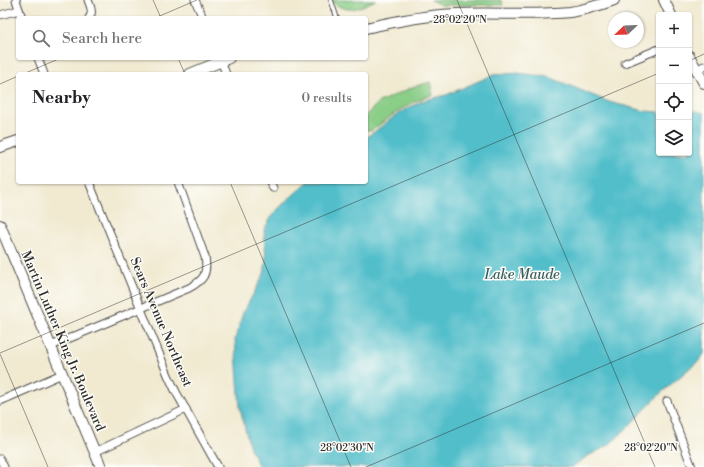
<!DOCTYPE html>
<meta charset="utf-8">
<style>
:root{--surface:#fff;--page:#f6f6f6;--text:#202124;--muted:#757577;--line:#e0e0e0}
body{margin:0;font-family:"Libre Bodoni",serif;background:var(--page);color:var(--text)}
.controls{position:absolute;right:12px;top:12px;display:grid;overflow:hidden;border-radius:4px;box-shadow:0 1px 3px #0004}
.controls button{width:36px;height:36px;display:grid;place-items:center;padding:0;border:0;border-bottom:1px solid var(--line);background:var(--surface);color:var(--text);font:20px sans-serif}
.compass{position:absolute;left:608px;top:12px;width:36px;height:36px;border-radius:50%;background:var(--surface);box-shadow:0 1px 3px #0004;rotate:247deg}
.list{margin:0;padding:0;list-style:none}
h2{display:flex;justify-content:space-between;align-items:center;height:52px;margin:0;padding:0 16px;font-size:17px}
h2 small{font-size:13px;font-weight:400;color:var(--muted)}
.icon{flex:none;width:22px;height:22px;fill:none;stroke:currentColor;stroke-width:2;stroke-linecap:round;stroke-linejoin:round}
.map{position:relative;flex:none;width:704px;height:467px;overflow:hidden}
.search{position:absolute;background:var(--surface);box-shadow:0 1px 3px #0004;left:16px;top:16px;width:352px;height:44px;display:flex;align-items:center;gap:10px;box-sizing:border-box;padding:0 14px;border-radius:4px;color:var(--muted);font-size:15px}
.panel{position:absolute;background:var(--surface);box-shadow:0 1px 3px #0004;left:16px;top:72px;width:352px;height:112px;border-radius:4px}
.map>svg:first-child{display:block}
</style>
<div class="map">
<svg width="704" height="467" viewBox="0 0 704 467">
<rect width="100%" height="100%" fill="#fdfcf7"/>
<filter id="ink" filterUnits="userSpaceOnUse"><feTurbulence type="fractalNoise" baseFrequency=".025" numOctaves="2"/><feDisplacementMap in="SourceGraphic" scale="8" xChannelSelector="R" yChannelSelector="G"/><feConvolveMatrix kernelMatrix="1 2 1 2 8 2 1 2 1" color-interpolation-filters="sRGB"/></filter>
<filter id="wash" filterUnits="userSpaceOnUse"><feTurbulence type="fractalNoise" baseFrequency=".012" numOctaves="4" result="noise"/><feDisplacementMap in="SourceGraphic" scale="16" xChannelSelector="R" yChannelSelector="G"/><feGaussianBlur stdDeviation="0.9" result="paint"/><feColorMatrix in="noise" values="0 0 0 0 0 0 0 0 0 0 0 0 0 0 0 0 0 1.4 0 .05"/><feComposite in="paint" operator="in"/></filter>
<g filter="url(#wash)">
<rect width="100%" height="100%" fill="#f1ead1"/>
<!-- green -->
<g fill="#8ace88" stroke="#5a7c5a">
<path d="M 329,0 L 376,0 C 355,9 349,15 329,0 Z"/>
<polygon points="431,0 501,0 503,5 441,5"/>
<path d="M 430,82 L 433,95 C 409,101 390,117 371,131 L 366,130 L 366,115 L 379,102 L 413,87 Z"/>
</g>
<!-- water -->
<polygon fill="#51beca" stroke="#3e747a" points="517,73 549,77 609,102 645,111 659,112 659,153 689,153 689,111 696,111 704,113 704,354 698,362 691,367 662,392 626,429 609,445 588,456 572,467 259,467 250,448 240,408 235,339 243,313 264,274 266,261 264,230 274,213 284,203 308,182 366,182 366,138 399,113 422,101 446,95 493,75"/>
</g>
<g filter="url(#ink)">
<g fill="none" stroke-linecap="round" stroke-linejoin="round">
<!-- lane casing -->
<g stroke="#494844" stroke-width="5.5">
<polyline id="lane" points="331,0 337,18"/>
</g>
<!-- street casing -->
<g stroke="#494844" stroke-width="9">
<g id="street">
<polyline points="16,0 22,18"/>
<path d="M 88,0 C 90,6 94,12 89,18"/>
<polyline points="195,0 203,18"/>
<polyline points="0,15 19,10"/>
<polyline points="38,58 44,74"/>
<polyline points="220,58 226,74"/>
<polyline points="625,63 659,49"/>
<polyline points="696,70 704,66"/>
<polyline points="89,182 168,375 176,392 218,467"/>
<polyline points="270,182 273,188"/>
<path d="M 51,346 L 189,288 C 204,280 208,274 205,257 L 178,182"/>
<polyline points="0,401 62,374"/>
<polyline points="667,401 692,467"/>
<polyline points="95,452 186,409"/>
<polyline points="0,459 4,467"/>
</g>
</g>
<!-- secondary casing -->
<g stroke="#494844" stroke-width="12">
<g id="secondary">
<polyline points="664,0 671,15"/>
<path d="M 366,28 C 396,21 426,15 457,14 C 494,12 532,16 570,12 C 585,10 600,5 614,0"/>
<polyline points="689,56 704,83"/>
<polyline points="190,74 229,58"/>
<polyline points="0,147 18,141"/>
<polyline points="0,225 101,467"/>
</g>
</g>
<!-- lane -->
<use href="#lane" stroke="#fff" stroke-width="3.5"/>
<!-- street -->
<use href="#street" stroke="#fff" stroke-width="7"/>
<!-- secondary -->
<use href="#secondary" stroke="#fff" stroke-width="10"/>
</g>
</g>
<!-- ticks -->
<path fill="none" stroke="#2b2b2b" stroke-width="1" stroke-opacity="0.45" d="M 153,0 L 161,18M 457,0 L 655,467M 155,18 L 197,0M 178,58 L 185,74M 689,61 L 704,54M 23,74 L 61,58M 0,84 L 18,76M 230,182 L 351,467M 0,353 L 659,73M 0,354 L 48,467M 366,467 L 704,323"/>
<g text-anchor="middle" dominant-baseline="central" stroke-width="3" stroke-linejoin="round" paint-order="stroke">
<!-- street labels -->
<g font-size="13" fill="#2b2b2b" stroke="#fdfcf7">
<text transform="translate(161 322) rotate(67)">Sears Avenue Northeast</text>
<text transform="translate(63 341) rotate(67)">Martin Luther King Jr. Boulevard</text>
</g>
<!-- water labels -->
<g font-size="14" font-style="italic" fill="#385e63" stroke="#fdfcf7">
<text x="522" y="275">Lake Maude</text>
</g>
</g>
<g font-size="10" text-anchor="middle" fill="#2b2b2b" stroke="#fdfcf7" stroke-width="3" stroke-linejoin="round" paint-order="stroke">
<text x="460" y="23">28°02'20"N</text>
<text x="347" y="451">28°02'30"N</text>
<text x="651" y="451">28°02'20"N</text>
</g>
</svg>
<div class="controls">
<button>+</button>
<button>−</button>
<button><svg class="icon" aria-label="locate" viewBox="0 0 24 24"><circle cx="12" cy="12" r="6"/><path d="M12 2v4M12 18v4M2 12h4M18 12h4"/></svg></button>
<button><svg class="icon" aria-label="layers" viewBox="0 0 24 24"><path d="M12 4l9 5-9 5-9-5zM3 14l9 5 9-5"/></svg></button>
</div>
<svg class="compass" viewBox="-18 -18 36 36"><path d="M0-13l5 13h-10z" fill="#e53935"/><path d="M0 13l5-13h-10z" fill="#757577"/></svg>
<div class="search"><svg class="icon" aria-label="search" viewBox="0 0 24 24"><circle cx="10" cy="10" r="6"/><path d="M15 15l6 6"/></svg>Search here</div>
<section class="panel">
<h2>Nearby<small>0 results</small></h2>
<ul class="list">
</ul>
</section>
</div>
